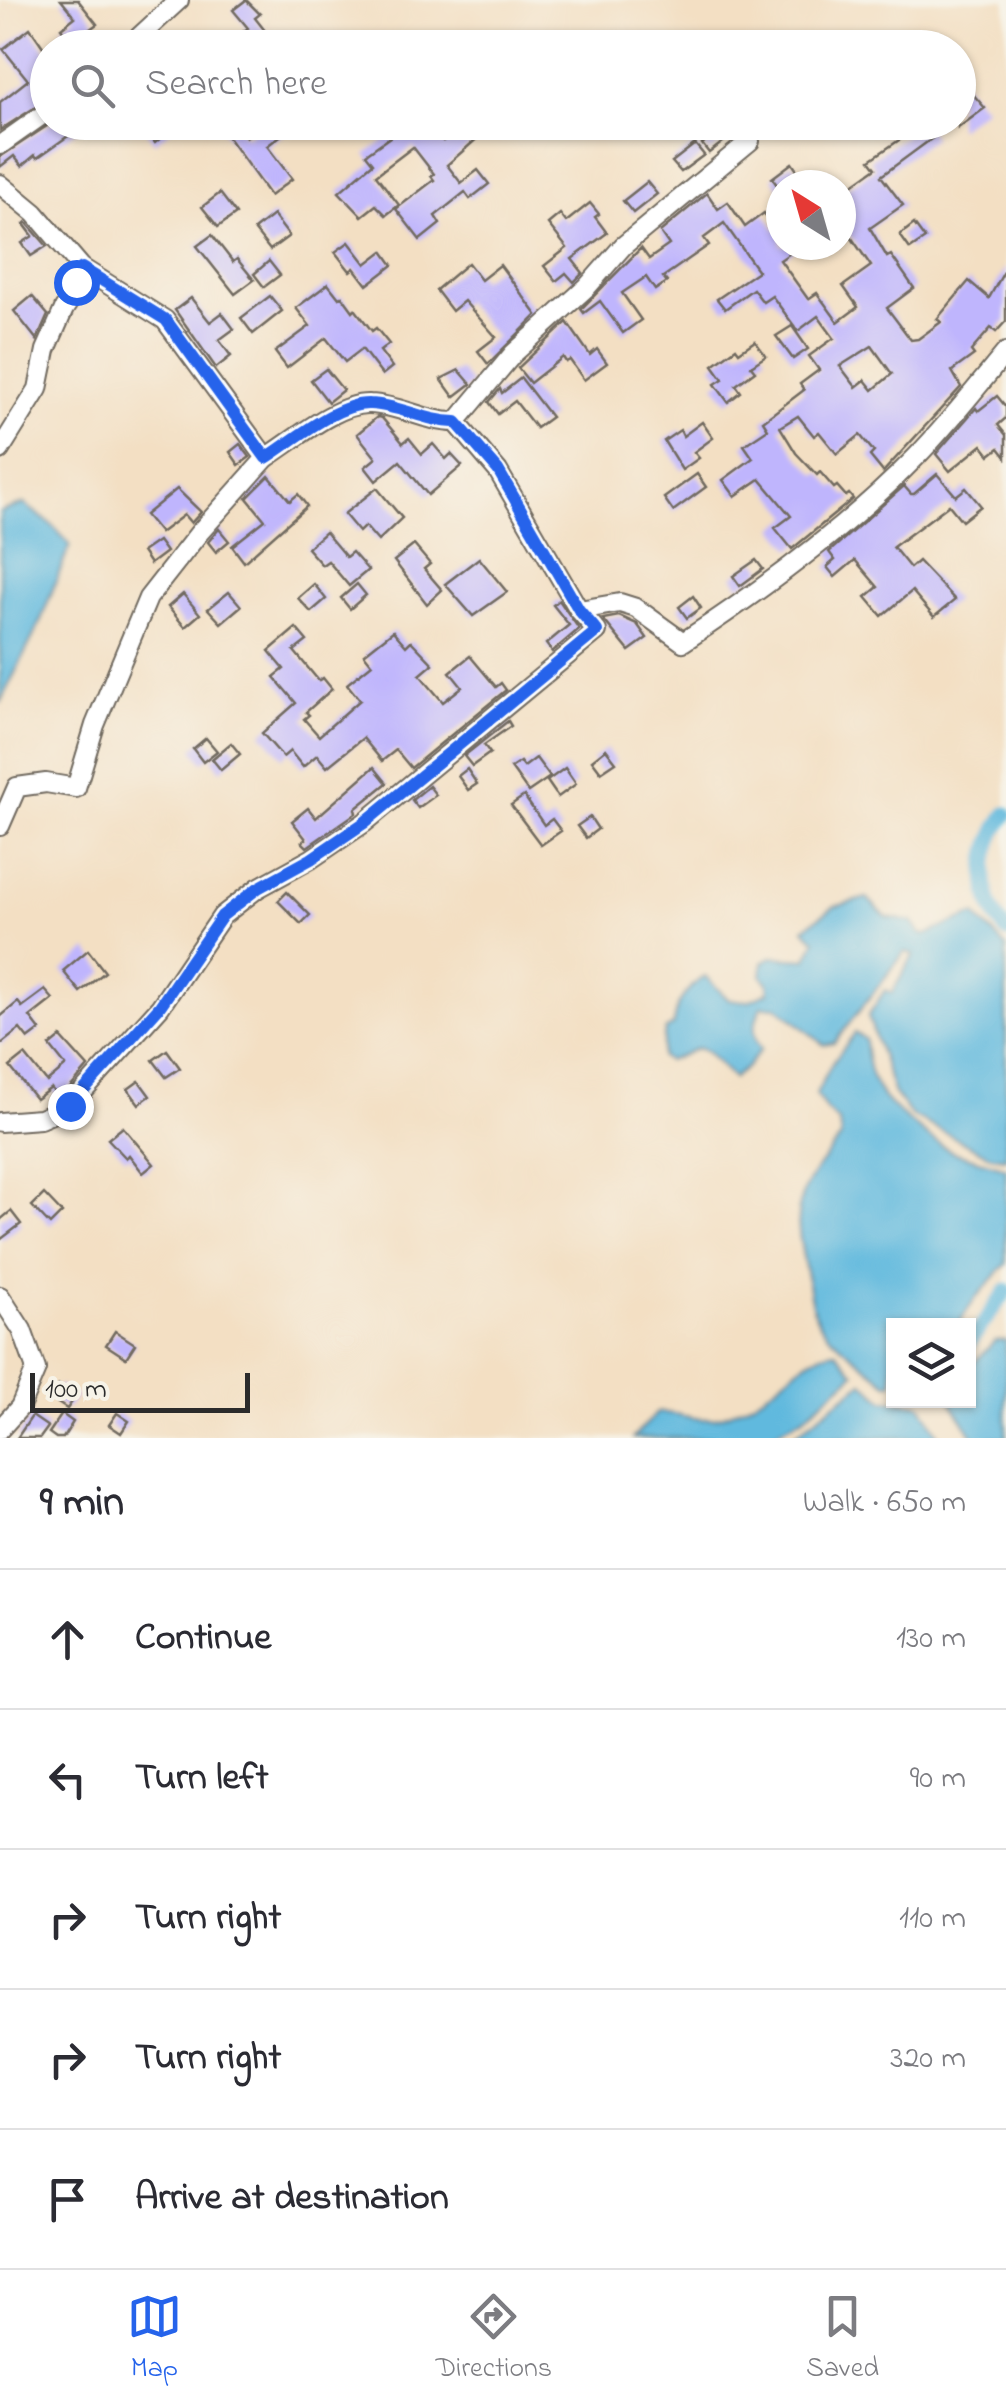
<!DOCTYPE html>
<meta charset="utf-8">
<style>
:root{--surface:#fff;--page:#f2f2f3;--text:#2b2b33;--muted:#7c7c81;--line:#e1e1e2;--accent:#2563eb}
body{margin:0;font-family:"Indie Flower",sans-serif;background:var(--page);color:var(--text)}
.controls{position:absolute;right:30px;bottom:30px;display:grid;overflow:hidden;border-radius:0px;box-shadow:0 2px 8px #0004}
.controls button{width:90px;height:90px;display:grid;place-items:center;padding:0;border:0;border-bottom:2px solid var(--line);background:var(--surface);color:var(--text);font:50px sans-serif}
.compass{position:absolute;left:766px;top:170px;width:90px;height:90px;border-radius:50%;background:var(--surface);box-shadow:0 2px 8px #0004;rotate:323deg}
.scale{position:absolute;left:30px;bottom:25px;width:220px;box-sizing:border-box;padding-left:10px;border:5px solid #2b2b2b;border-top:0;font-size:28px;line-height:35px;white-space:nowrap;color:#2b2b2b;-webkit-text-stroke:8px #f7f3e8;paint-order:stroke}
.stop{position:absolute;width:30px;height:30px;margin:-22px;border:8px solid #2563eb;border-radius:50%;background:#fff}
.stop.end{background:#2563eb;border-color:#fff;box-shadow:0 2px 10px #0008}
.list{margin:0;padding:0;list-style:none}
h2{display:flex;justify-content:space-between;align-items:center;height:130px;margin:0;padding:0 40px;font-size:42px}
h2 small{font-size:32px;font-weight:400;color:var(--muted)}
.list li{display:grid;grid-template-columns:65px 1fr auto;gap:30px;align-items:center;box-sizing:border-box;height:140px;padding:0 40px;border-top:2px solid var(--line)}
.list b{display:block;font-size:38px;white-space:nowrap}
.list em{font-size:32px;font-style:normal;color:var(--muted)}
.icon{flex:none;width:55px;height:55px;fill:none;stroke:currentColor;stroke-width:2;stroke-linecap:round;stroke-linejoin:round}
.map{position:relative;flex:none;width:1006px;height:1438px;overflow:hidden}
.search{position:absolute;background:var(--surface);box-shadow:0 2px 8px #0004;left:30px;right:30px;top:30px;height:110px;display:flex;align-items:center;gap:25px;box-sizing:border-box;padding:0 35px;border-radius:55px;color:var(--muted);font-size:38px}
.sheet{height:830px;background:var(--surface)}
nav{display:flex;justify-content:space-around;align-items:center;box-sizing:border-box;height:140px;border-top:2px solid var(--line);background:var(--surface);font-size:28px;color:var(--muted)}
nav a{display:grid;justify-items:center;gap:5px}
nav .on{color:var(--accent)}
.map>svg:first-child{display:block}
</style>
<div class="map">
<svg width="1006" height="1438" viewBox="0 0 1006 1438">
<rect width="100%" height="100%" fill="#f7f3e8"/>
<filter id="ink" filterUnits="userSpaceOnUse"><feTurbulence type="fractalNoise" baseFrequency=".01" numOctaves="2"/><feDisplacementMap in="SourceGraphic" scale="20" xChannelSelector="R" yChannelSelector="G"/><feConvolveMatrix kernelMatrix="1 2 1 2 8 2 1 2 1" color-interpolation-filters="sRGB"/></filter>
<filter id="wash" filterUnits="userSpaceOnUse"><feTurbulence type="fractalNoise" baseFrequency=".0048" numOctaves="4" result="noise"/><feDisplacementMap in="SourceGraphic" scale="40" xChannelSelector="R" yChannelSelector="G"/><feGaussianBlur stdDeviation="2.25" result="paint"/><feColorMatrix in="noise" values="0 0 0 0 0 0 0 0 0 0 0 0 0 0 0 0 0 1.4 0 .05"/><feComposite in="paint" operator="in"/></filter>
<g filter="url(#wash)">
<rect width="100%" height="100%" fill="#f3dfc3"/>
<!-- water -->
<g fill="#61b9de" stroke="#467284" stroke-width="2.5">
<polygon points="24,504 52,525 70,545 39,625 0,703 0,512"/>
<path d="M 867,898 L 886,917 L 912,922 L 921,934 L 927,935 C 931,932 971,915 975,915 L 1006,947 L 1006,1158 L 991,1156 L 912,1116 L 894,1094 L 868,1016 L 885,990 L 892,993 L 914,954 L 905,952 L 834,1043 L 824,1045 L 778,1007 L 762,1006 C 755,1020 750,1035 761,1049 L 747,1067 L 733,1078 L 708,1053 L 698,1048 L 668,1061 L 661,1057 L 665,1030 L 673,1025 C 675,1004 687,988 705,976 L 729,1000 L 748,1001 L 769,992 L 768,983 L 762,976 L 763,962 L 771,957 L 807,959 L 816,940 L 804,928 L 834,907 Z"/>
<path d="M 855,1033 L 865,1039 C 868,1085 879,1097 914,1125 C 926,1135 938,1145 953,1152 C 970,1158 989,1162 1006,1168 L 1006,1264 L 974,1300 L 958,1325 L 894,1326 L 893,1383 L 887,1383 C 867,1365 839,1347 823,1328 C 811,1314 810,1294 807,1277 C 792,1203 792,1198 841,1138 L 839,1122 L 826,1110 L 816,1094 L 831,1065 Z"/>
<polygon points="1006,1340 1006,1438 974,1438 951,1401 968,1400 969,1368 995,1341"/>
<path d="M 836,1351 L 855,1373 L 804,1417 L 764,1438 L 633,1438 L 657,1413 C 679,1411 697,1424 719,1417 C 737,1411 754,1402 769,1391 C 792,1375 808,1353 836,1351 Z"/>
<polygon points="863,1382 884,1400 921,1404 940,1438 790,1438"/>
</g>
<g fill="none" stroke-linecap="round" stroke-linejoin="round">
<!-- canal -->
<g stroke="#61b9de" stroke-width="15">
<path d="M 1006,814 C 981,849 978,897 1006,931"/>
<polyline points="968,1345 1006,1291"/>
</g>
</g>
<g id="blocks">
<!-- building -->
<g fill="#bfb5fd" fill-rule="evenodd">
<polygon points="61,0 78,0 97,24 86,32 99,48 76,48 61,28 75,17"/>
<polygon points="246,0 260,14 255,18 270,37 256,48 222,48 248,28 233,10"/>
<polygon points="30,28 48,54 48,99 0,130 0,102 28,80 3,49"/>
<polygon points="183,34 193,48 165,48"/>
<polygon points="958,77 985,108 958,128"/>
<polygon points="53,122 88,122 37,158 35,155 22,166 14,156 0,167 0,157"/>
<polygon points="139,122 179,122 155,143"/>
<polygon points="217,122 234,122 246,137 265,122 281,122 288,130 267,146 292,179 270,196"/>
<polygon points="411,122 424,136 433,128 443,141 461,127 457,122 496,122 447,165 461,183 478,170 489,184 470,199 465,192 435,216 440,224 420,240 396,209 434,180 431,176 434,174 413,147 376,175 399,205 386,215 376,205 362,216 339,192 373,163 366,154"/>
<path d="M 924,123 L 934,137 L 881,176 L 903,205 L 870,228 L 887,257 L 891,255 L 914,288 L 887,308 L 911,340 L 918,339 L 941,322 L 937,319 L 969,281 L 989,298 L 1006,268 L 1006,321 L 996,332 L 991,328 L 971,351 L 974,355 L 952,371 L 961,387 L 883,472 L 870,456 L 874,452 L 860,435 L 837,454 L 819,432 L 814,436 L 798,416 L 780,427 L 796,453 L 817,475 L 820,472 L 834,488 L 837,486 L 846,496 L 849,494 L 853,499 L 792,549 L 775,528 L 791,516 L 760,479 L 735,496 L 723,480 L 753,458 L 744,445 L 768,429 L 763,421 L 804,390 L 800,384 L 819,370 L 809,356 L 834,338 L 818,316 L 798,331 L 772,296 L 763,302 L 753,289 L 725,309 L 717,299 L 758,271 L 724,223 L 704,238 L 709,245 L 663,277 L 667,282 L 655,290 L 646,277 L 622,293 L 641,320 L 623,333 L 600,301 L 584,313 L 581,309 L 641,248 L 649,259 L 669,245 L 660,232 L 707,193 L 718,209 L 728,202 L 745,227 L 764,213 L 776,230 L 781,226 L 781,245 L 802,245 L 780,260 L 808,299 L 817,293 L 838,322 L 858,307 L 843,286 L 871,266 L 847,231 L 841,235 L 841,220 L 852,213 L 841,199 L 841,193 L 876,168 L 870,160 ZM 872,346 L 892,374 L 873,390 L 865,380 L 856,387 L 840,366 Z"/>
<polygon points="717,133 723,142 709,153 702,144"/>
<polygon points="695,144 704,155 681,172 672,162"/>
<polygon points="792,163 807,185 781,185 780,189 772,178"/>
<polygon points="647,182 657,194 633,213 623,201"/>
<polygon points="220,193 236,214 218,227 202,207"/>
<polygon points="590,203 599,214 595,217 607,233 572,259 583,273 574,282 566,273 556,281 544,266 567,248 548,224 560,214 566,222"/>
<polygon points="273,215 289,236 270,250 254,230"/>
<polygon points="26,222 47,246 31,256 22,243 33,236 24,224"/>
<polygon points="914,224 925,239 910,249 900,235"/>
<polygon points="212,235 233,262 237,259 254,280 235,294 197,246"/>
<polygon points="349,242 366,264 383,251 393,265 367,285 354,268 350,271 335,252"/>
<polygon points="269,261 280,275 264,287 254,274"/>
<polygon points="468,263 481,280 500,265 537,315 488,364 478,351 496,337 464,301 452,311 436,290"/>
<polygon points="328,284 339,298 342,296 353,311 355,309 372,331 376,328 389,344 380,351 392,367 382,375 362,349 345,362 326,338 287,368 275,352 310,326 296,308"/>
<polygon points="32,296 48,315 37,340 14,311"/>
<polygon points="270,296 282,311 253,334 241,318"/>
<polygon points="191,298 210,322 222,313 234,329 219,340 231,356 216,368 175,310"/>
<polygon points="567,322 590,355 597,349 607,363 584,380 570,360 566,362 563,357 530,383 518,368"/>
<polygon points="792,326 808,349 793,359 776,336"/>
<polygon points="755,341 766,356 751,366 755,371 736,385 741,392 728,402 715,384 723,379 713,365 736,348 739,352"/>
<polygon points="326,369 343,390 328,402 311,380"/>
<polygon points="459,370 471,384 454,397 441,379"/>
<polygon points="521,378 551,417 536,428 515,401 498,414 489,402 500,389 502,393"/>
<polygon points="997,396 1006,407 1006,418 998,425 1006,435 1006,457 999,448 990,455 982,445 950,471 936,454 976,408 978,411"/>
<polygon points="377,417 382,418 403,443 409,438 422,454 433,444 446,459 451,454 462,466 428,495 400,461 376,481 365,467 376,458 357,434"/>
<polygon points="702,422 713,438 694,452 699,458 682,470 664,441 680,430 683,436"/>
<polygon points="240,444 250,457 239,465 230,452"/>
<polygon points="697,474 706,487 673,511 664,498"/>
<polygon points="937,474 956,496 966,488 981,506 962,521 949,505 893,547 910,568 918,561 955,600 934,617 912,591 882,616 866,597 878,587 855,560 835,577 827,567 835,560 829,552 904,486 911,494 914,494"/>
<polygon points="269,476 290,501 298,494 307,506 244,562 232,546 265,520 247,498"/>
<polygon points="377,488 402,518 378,541 365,526 359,532 344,514"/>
<polygon points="177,489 201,512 191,523 184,515 160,533 145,515"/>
<polygon points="219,529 229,541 216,552 208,542"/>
<polygon points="325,532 346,557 352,552 368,570 349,586 328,561 322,565 307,548"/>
<polygon points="158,541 166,552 150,564 142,552"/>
<polygon points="414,545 430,564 424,569 442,590 427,604 394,561"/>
<polygon points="479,558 507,592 473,616 445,584"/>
<polygon points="756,560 763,569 740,586 733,576"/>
<polygon points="314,584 326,599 311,612 298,598"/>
<polygon points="357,584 366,595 350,609 341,598"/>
<polygon points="229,592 241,606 221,623 208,609"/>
<polygon points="183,594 200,614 185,627 168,607"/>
<polygon points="693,596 701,608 687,618 679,607"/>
<polygon points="559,600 579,629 552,652 546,644 569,625 553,605"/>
<polygon points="619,616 637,624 647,638 629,651 603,619"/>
<polygon points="296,628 307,641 294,651 319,681 323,678 332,689 306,712 309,715 304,719 319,736 360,700 347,684 372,664 364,654 393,631 406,646 411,641 433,664 420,675 443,702 462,687 450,672 470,656 496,687 501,683 506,690 411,768 396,750 382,761 363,738 327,767 317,755 303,767 290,751 283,757 262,733 296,703 274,677 284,669 269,651"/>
<polygon points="508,721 511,726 484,745 490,753 472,766 464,756"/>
<polygon points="206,738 217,751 203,762 193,749"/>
<polygon points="231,743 240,754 221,770 212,759"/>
<polygon points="606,749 616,762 601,772 592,760"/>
<polygon points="536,758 550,777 528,792 511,768 520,762 524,767"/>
<polygon points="374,767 387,783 355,809 356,813 307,847 302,842 306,839 292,821 308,808 316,818"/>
<polygon points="565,768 576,784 558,797 547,781"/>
<polygon points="467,769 477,784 468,790 458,776"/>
<polygon points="429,786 436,795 418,808 412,800"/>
<polygon points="524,796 544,825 552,819 561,831 541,845 511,805"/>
<polygon points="590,817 598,829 586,838 577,826"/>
<polygon points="287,892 310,915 301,924 278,901"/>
<polygon points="88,950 105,972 80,992 63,971"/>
<polygon points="45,990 53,999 30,1017 40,1030 28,1039 20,1029 0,1045 0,1017 18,1002 22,1007"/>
<polygon points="61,1037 88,1067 63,1096 58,1097 51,1088 36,1099 10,1067 25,1055 47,1082 66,1066 50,1046"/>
<polygon points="167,1050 180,1068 166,1077 153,1060"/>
<polygon points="139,1081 150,1096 139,1104 128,1089"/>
<polygon points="123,1127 154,1164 143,1173 129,1155 126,1158 108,1139"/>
<polygon points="44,1194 62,1213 50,1225 32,1206"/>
<polygon points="11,1211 21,1224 0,1240 0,1220"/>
<polygon points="115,1331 135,1344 126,1358 106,1345"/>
<polygon points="59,1385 76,1396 67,1409 50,1398"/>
<polygon points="117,1413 129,1421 121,1433 109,1425"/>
<polygon points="62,1414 73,1422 63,1438 56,1438 49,1433"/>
<polygon points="32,1416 48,1427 40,1438 17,1438"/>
</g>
</g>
</g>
<g filter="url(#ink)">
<use href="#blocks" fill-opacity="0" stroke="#716a60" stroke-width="2.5"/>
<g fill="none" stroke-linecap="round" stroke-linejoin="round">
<!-- minor casing -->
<g stroke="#716a60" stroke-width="22">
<g id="minor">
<polyline points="127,48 179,0"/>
<polyline points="0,145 48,111"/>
<path d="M 0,184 L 35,213 L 82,268 L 165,320 L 266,458 C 293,441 338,402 370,404 C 400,405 426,422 456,422 L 498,471 L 579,610"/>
<polyline points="456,422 513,354 587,287 623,246 750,141"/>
<polyline points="0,450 38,389 46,350 64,309 75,292 82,268"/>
<polyline points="0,826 17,787 46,783 76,788 95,725 148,598 199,533 266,458"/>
<path d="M 0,1122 L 40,1119 L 70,1106 L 160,1007 L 222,916 L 258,888 L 311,859 L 364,823 L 597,631 L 579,610 L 620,603 L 636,608 L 683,642 C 765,588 848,527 916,457 C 948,424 977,387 1006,352"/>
<polyline points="0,1296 22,1330 36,1369 20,1407 0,1429"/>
</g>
</g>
<!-- minor -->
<use href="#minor" stroke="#fff" stroke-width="18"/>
</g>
</g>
<g fill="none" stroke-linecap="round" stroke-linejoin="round" filter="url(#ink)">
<!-- route -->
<path stroke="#2563eb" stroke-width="12" d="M 70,1106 L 160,1006 L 222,916 L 258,888 L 311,859 L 364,823 L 597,631 L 579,610 L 498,470 L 456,422 C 426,422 400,405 370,404 C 338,402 293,441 266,458 L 166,320 L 82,268 L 76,282"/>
</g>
</svg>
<div class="controls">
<button><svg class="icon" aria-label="layers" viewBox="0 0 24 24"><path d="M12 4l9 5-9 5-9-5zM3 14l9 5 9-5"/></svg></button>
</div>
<svg class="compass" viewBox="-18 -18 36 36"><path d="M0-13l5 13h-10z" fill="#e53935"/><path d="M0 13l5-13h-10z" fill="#7c7c81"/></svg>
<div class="scale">100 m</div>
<div class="stop" style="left:76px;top:282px"></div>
<div class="stop end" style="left:70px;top:1106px"></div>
<div class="search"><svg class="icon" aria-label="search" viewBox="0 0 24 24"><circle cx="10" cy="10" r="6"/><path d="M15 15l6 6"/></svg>Search here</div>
</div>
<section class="sheet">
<h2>9 min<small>Walk · 650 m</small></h2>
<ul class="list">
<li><svg class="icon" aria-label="ahead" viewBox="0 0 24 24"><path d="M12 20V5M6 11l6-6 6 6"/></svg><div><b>Continue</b></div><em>130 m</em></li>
<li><svg class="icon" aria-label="left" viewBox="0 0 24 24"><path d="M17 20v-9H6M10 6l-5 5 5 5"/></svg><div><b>Turn left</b></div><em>90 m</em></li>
<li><svg class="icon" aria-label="right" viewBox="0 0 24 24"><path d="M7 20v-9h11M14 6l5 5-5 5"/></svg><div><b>Turn right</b></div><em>110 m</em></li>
<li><svg class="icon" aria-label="right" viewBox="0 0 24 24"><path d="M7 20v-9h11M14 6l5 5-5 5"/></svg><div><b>Turn right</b></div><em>320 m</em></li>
<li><svg class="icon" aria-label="arrive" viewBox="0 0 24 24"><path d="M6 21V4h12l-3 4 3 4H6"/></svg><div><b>Arrive at destination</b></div></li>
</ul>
</section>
<nav>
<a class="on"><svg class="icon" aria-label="map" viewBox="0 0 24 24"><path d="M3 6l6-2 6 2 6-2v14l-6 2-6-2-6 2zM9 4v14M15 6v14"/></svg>Map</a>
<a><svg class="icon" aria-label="directions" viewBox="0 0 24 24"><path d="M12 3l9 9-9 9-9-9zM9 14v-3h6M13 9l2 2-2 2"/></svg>Directions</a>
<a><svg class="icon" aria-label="saved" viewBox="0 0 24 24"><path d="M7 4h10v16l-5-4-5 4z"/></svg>Saved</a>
</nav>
